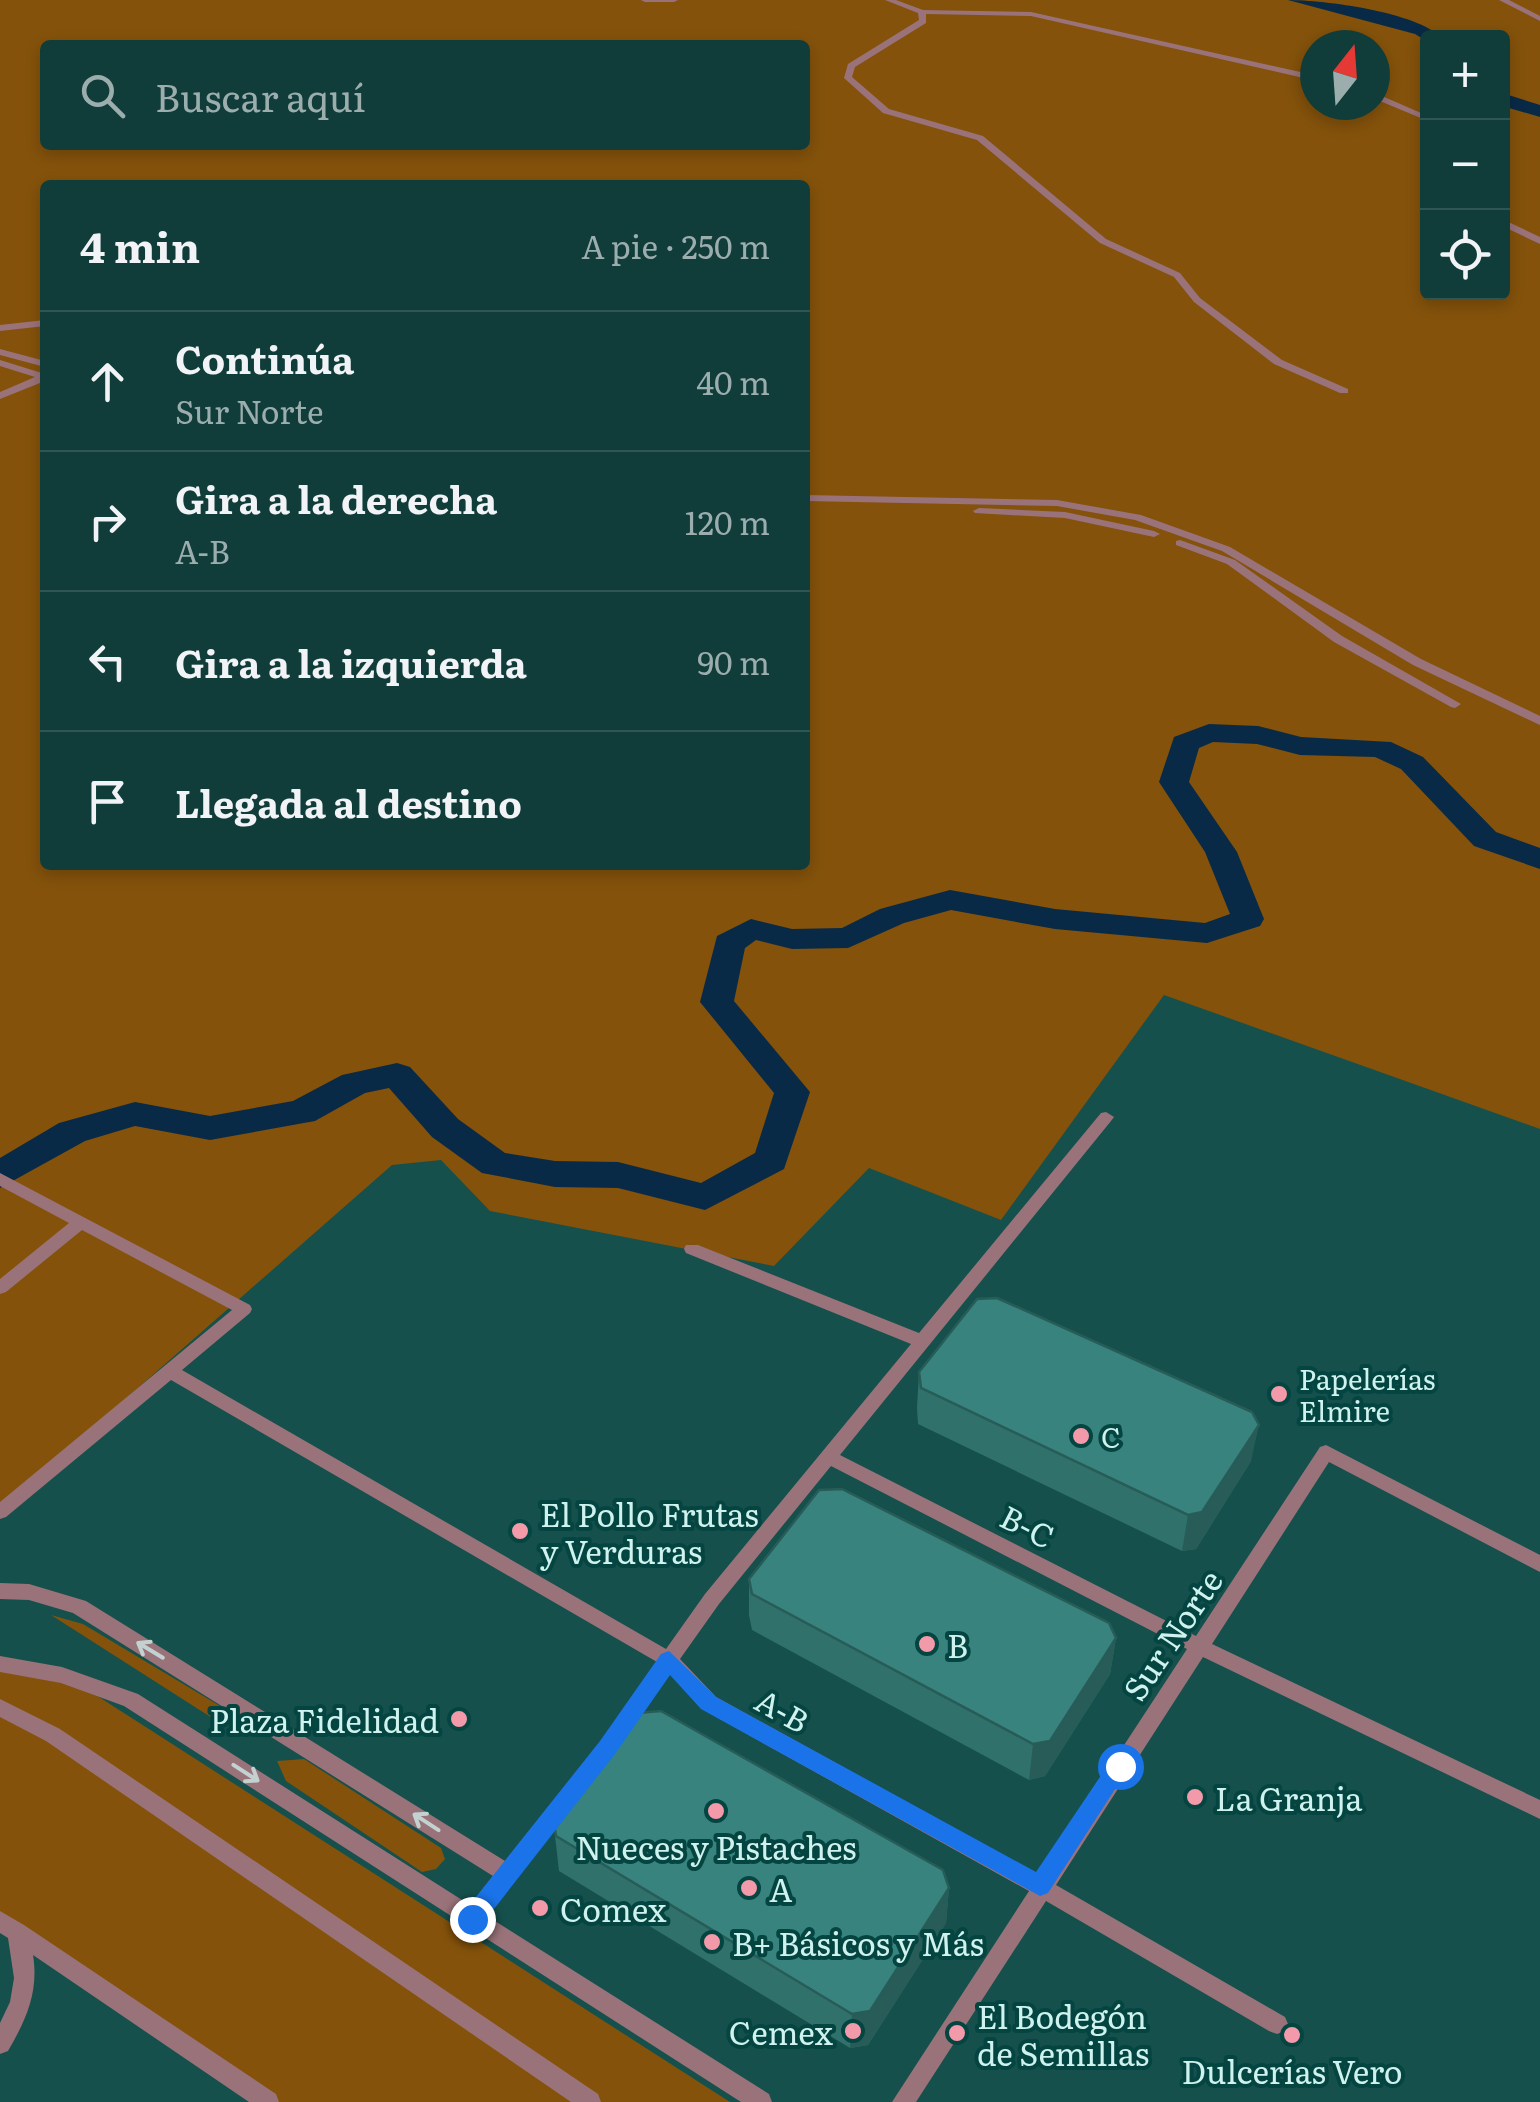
<!DOCTYPE html>
<html lang="es">
<meta charset="utf-8">
<style>
:root{--surface:#103c39;--page:#194341;--text:#f1f3f6;--muted:#9cadae;--line:#305653}
body{margin:0;font-family:Literata,serif;background:var(--page);color:var(--text)}
.controls{position:absolute;right:30px;top:30px;display:grid;overflow:hidden;border-radius:10px;box-shadow:0 5px 15px #0003}
.controls button{width:90px;height:90px;display:grid;place-items:center;padding:0;border:0;border-bottom:2px solid var(--line);background:var(--surface);color:var(--text);font:50px sans-serif}
.compass{position:absolute;left:1300px;top:30px;width:90px;height:90px;border-radius:50%;background:var(--surface);box-shadow:0 5px 15px #0003;rotate:17deg}
.stop{position:absolute;width:30px;height:30px;margin:-22px;border:8px solid #1a73e8;border-radius:50%;background:#fff}
.stop.end{background:#1a73e8;border-color:#fff;box-shadow:0 2px 10px #0008}
.list{margin:0;padding:0;list-style:none}
h2{display:flex;justify-content:space-between;align-items:center;height:130px;margin:0;padding:0 40px;font-size:42px}
h2 small{font-size:32px;font-weight:400;color:var(--muted)}
.list li{display:grid;grid-template-columns:65px 1fr auto;gap:30px;align-items:center;box-sizing:border-box;height:140px;padding:0 40px;border-top:2px solid var(--line)}
.list b{display:block;font-size:38px;white-space:nowrap}
.list p{margin:0;font-size:32px;white-space:nowrap;color:var(--muted)}
.list em{font-size:32px;font-style:normal;color:var(--muted)}
.icon{flex:none;width:55px;height:55px;fill:none;stroke:currentColor;stroke-width:2;stroke-linecap:round;stroke-linejoin:round}
.map{position:relative;flex:none;width:1540px;height:2102px;overflow:hidden}
.search{position:absolute;background:var(--surface);box-shadow:0 5px 15px #0003;left:40px;top:40px;width:770px;height:110px;display:flex;align-items:center;gap:25px;box-sizing:border-box;padding:0 35px;border-radius:10px;color:var(--muted);font-size:38px}
.panel{position:absolute;background:var(--surface);box-shadow:0 5px 15px #0003;left:40px;top:180px;width:770px;height:690px;border-radius:10px}
.map>svg:first-child{display:block}
</style>
<div class="map">
<svg width="1540" height="2102" viewBox="0 0 1540 2102">
<rect width="100%" height="100%" fill="#15504c"/>
<!-- green -->
<g fill="#84520b" fill-rule="evenodd">
<path d="M 0,0 L 1540,0 L 1540,1129 L 1164,995 L 1001,1220 L 869,1168 L 774,1266 L 490,1211 L 441,1160 L 392,1165 L 0,1509 ZM 1428,38 L 1502,38 L 1502,292 L 1428,292 ZM 45,45 L 805,45 L 805,145 L 45,145 ZM 1315,45 L 1375,45 L 1375,105 L 1315,105 ZM 45,185 L 805,185 L 805,865 L 45,865 Z"/>
<polygon points="51,1615 83,1624 267,1734 220,1723"/>
<polygon points="0,1656 99,1697 730,2102 276,2102 0,1917"/>
<polygon points="304,1759 441,1848 445,1859 436,1869 422,1872 286,1781 277,1761"/>
</g>
<g fill="none" stroke-linecap="round" stroke-linejoin="round">
<!-- river -->
<g fill="#092a46" fill-rule="evenodd">
<path d="M 1288,0 C 1324,0 1417,12 1442,38 L 1428,38 L 1428,42 L 1415,34 Z"/>
<polygon points="1502,93 1540,105 1540,117 1502,106"/>
<polygon points="1209,724 1258,726 1301,737 1391,742 1423,757 1496,832 1540,848 1540,869 1474,846 1401,769 1375,757 1300,755 1257,744 1213,742 1199,748 1189,782 1237,852 1264,919 1260,926 1207,943 1055,929 951,910 904,923 848,948 792,949 756,940 745,948 734,1001 810,1092 784,1169 705,1210 618,1188 555,1187 482,1173 432,1137 389,1088 365,1093 315,1121 210,1140 135,1126 85,1141 0,1188 0,1158 59,1123 135,1102 210,1116 293,1101 342,1075 397,1063 410,1067 458,1119 505,1153 555,1161 618,1162 701,1183 755,1153 774,1093 700,1002 717,936 751,919 792,929 842,928 880,909 950,890 1055,909 1205,923 1230,914 1205,852 1159,782 1174,737"/>
</g>
<!-- street -->
<g fill="#997379" fill-rule="evenodd">
<polygon points="641,0 678,0 674,2 645,2"/>
<polygon points="885,0 896,0 923,10 1031,12 1314,75 1315,91 1304,84 1308,79 1031,16 926,14 926,23 855,67 852,77 889,109 983,136 1106,239 1180,273 1200,298 1282,360 1348,389 1348,393 1340,393 1274,364 1194,302 1174,277 1100,243 977,140 883,113 844,78 848,64 919,20 918,13"/>
<polygon points="1499,0 1509,0 1540,16 1540,21"/>
<polygon points="1375,93 1428,116 1428,121 1375,99"/>
<polygon points="1502,219 1540,237 1540,244 1502,226"/>
<polygon points="45,320 45,326 0,331 0,325"/>
<polygon points="0,349 45,361 45,367 0,355"/>
<polygon points="0,360 45,374 45,381 0,399 0,392 35,377 0,366"/>
<polygon points="805,495 1057,500 1141,515 1230,547 1421,659 1540,716 1540,725 1413,665 1222,551 1135,520 1057,506 805,501"/>
<polygon points="979,508 1065,512 1154,531 1160,534 1154,537 1065,518 975,513 973,511"/>
<polygon points="1180,540 1235,560 1342,636 1461,704 1455,708 1451,707 1334,642 1227,564 1176,545 1176,541"/>
<path d="M 1106,1112 L 1114,1117 L 1111,1121 L 840,1455 L 1196,1636 L 1320,1447 L 1326,1445 L 1540,1555 L 1540,1572 L 1329,1462 L 1212,1644 L 1540,1800 L 1540,1819 L 1203,1657 L 1056,1885 L 1285,2017 L 1288,2024 L 1285,2031 L 1277,2034 L 1269,2031 L 1046,1901 L 916,2102 L 892,2102 L 1029,1891 L 702,1709 L 670,1674 L 615,1753 L 487,1916 L 769,2094 L 772,2102 L 741,2102 L 124,1706 L 61,1683 L 0,1672 L 0,1656 L 62,1667 L 138,1694 L 470,1905 L 493,1876 L 73,1613 L 29,1600 L 0,1599 L 0,1583 L 29,1584 L 86,1601 L 505,1861 L 601,1741 L 657,1662 L 171,1380 L 6,1517 L 0,1519 L 0,1502 L 232,1310 L 82,1230 L 6,1292 L 0,1294 L 0,1279 L 69,1223 L 0,1186 L 0,1173 L 250,1305 L 252,1309 L 250,1313 L 182,1370 L 666,1649 L 705,1594 L 911,1344 L 686,1253 L 684,1249 L 686,1245 L 698,1245 L 919,1333 L 1101,1113 ZM 831,1466 L 1187,1649 L 1039,1875 L 716,1697 L 680,1659 L 719,1604 Z"/>
<polygon points="0,1699 60,1729 598,2094 601,2102 571,2102 46,1741 0,1717"/>
<path d="M 0,1911 L 24,1925 L 276,2094 L 279,2102 L 249,2102 L 33,1955 C 39,1992 26,2020 8,2051 L 0,2054 L 0,2023 L 10,2002 L 14,1978 L 8,1938 L 0,1933 Z"/>
</g>
</g>
<!-- wall -->
<g fill="#30716c">
<polygon points="919,1372 1251,1461 1196,1549 1182,1551 918,1424 917,1408"/>
<polygon points="749,1579 1116,1638 1110,1674 1045,1776 1029,1780 752,1630 749,1615"/>
<polygon points="553,1818 949,1888 946,1923 868,2045 850,2048 559,1871"/>
</g>
<!-- shaded-wall -->
<g fill="#275c58">
<polygon points="1259,1425 1251,1461 1196,1549 1182,1551 1188,1515"/>
<polygon points="1116,1638 1110,1674 1045,1776 1029,1780 1033,1744"/>
<polygon points="949,1888 946,1923 868,2045 850,2048 852,2014"/>
</g>
<!-- building -->
<g fill="#38837d" stroke="#275c58" stroke-width="2.5">
<polygon points="997,1298 1252,1412 1259,1425 1202,1512 1188,1515 921,1388 919,1372 977,1299"/>
<polygon points="842,1489 1109,1623 1116,1638 1050,1741 1033,1744 752,1594 749,1579 819,1490"/>
<polygon points="661,1711 943,1870 949,1888 870,2011 852,2014 556,1836 553,1818 637,1713"/>
</g>
<!-- one-way arrows -->
<defs><path id="oneway-shaft" d="M-6 0H5M1.5-3L5.5 0L1.5 3" fill="none" stroke-width="1.6" stroke-linecap="round" stroke-linejoin="round" transform="scale(2.5)"/></defs>
<g stroke="#c2d2d1">
<use href="#oneway-shaft" transform="translate(150 1650) rotate(-149)"/>
<use href="#oneway-shaft" transform="translate(246 1773) rotate(33)"/>
<use href="#oneway-shaft" transform="translate(426 1822) rotate(-147)"/>
</g>
<!-- route -->
<polygon fill="#1a73e8" points="669,1651 716,1697 1036,1872 1112,1759 1127,1759 1130,1766 1048,1893 1040,1896 701,1709 670,1675 615,1754 480,1927 464,1927 464,1912 600,1741 661,1654"/>
<!-- markers -->
<g fill="#f39aaa" stroke="#044541" stroke-width="4">
<circle cx="1279" cy="1394" r="10"/>
<circle cx="1081" cy="1436" r="10"/>
<circle cx="520" cy="1531" r="10"/>
<circle cx="927" cy="1644" r="10"/>
<circle cx="459" cy="1719" r="10"/>
<circle cx="1195" cy="1797" r="10"/>
<circle cx="716" cy="1811" r="10"/>
<circle cx="749" cy="1888" r="10"/>
<circle cx="540" cy="1908" r="10"/>
<circle cx="712" cy="1942" r="10"/>
<circle cx="853" cy="2031" r="10"/>
<circle cx="957" cy="2033" r="10"/>
<circle cx="1292" cy="2035" r="10"/>
</g>
<g text-anchor="middle" dominant-baseline="central" stroke-width="8" stroke-linejoin="round" paint-order="stroke">
<!-- poi labels -->
<g font-size="28" fill="#cff2ee" stroke="#044541" text-anchor="start">
<text x="1299" y="1378">Papelerías<tspan x="1299" dy="32">Elmire</tspan></text>
<text x="1101" y="1436">C</text>
</g>
<!-- near-poi labels -->
<g font-size="32" fill="#cff2ee" stroke="#044541" text-anchor="start">
<text x="540" y="1513">El Pollo Frutas<tspan x="540" dy="37">y Verduras</tspan></text>
<text x="947" y="1644">B</text>
<text x="439" y="1719" text-anchor="end">Plaza Fidelidad</text>
<text x="1215" y="1797">La Granja</text>
<text x="716" y="1846" text-anchor="middle">Nueces y Pistaches</text>
<text x="769" y="1888">A</text>
<text x="560" y="1908">Comex</text>
<text x="732" y="1942">B+ Básicos y Más</text>
<text x="977" y="2015">El Bodegón<tspan x="977" dy="37">de Semillas</tspan></text>
<text x="833" y="2031" text-anchor="end">Cemex</text>
<text x="1292" y="2070" text-anchor="middle">Dulcerías Vero</text>
</g>
<!-- near-street labels -->
<g font-size="32" fill="#cff2ee" stroke="#044541">
<text transform="translate(1028 1525) rotate(27)">B-C</text>
<text transform="translate(1171 1634) rotate(-56)">Sur Norte</text>
<text transform="translate(783 1709) rotate(29)">A-B</text>
</g>
</g>
</svg>
<div class="controls">
<button>+</button>
<button>−</button>
<button><svg class="icon" aria-label="locate" viewBox="0 0 24 24"><circle cx="12" cy="12" r="6"/><path d="M12 2v4M12 18v4M2 12h4M18 12h4"/></svg></button>
</div>
<svg class="compass" viewBox="-18 -18 36 36"><path d="M0-13l5 13h-10z" fill="#e53935"/><path d="M0 13l5-13h-10z" fill="#9cadae"/></svg>
<div class="stop" style="left:1120px;top:1766px"></div>
<div class="stop end" style="left:472px;top:1919px"></div>
<div class="search"><svg class="icon" aria-label="search" viewBox="0 0 24 24"><circle cx="10" cy="10" r="6"/><path d="M15 15l6 6"/></svg>Buscar aquí</div>
<section class="panel">
<h2>4 min<small>A pie · 250 m</small></h2>
<ul class="list">
<li><svg class="icon" aria-label="ahead" viewBox="0 0 24 24"><path d="M12 20V5M6 11l6-6 6 6"/></svg><div><b>Continúa</b><p>Sur Norte</p></div><em>40 m</em></li>
<li><svg class="icon" aria-label="right" viewBox="0 0 24 24"><path d="M7 20v-9h11M14 6l5 5-5 5"/></svg><div><b>Gira a la derecha</b><p>A-B</p></div><em>120 m</em></li>
<li><svg class="icon" aria-label="left" viewBox="0 0 24 24"><path d="M17 20v-9H6M10 6l-5 5 5 5"/></svg><div><b>Gira a la izquierda</b></div><em>90 m</em></li>
<li><svg class="icon" aria-label="arrive" viewBox="0 0 24 24"><path d="M6 21V4h12l-3 4 3 4H6"/></svg><div><b>Llegada al destino</b></div></li>
</ul>
</section>
</div>
